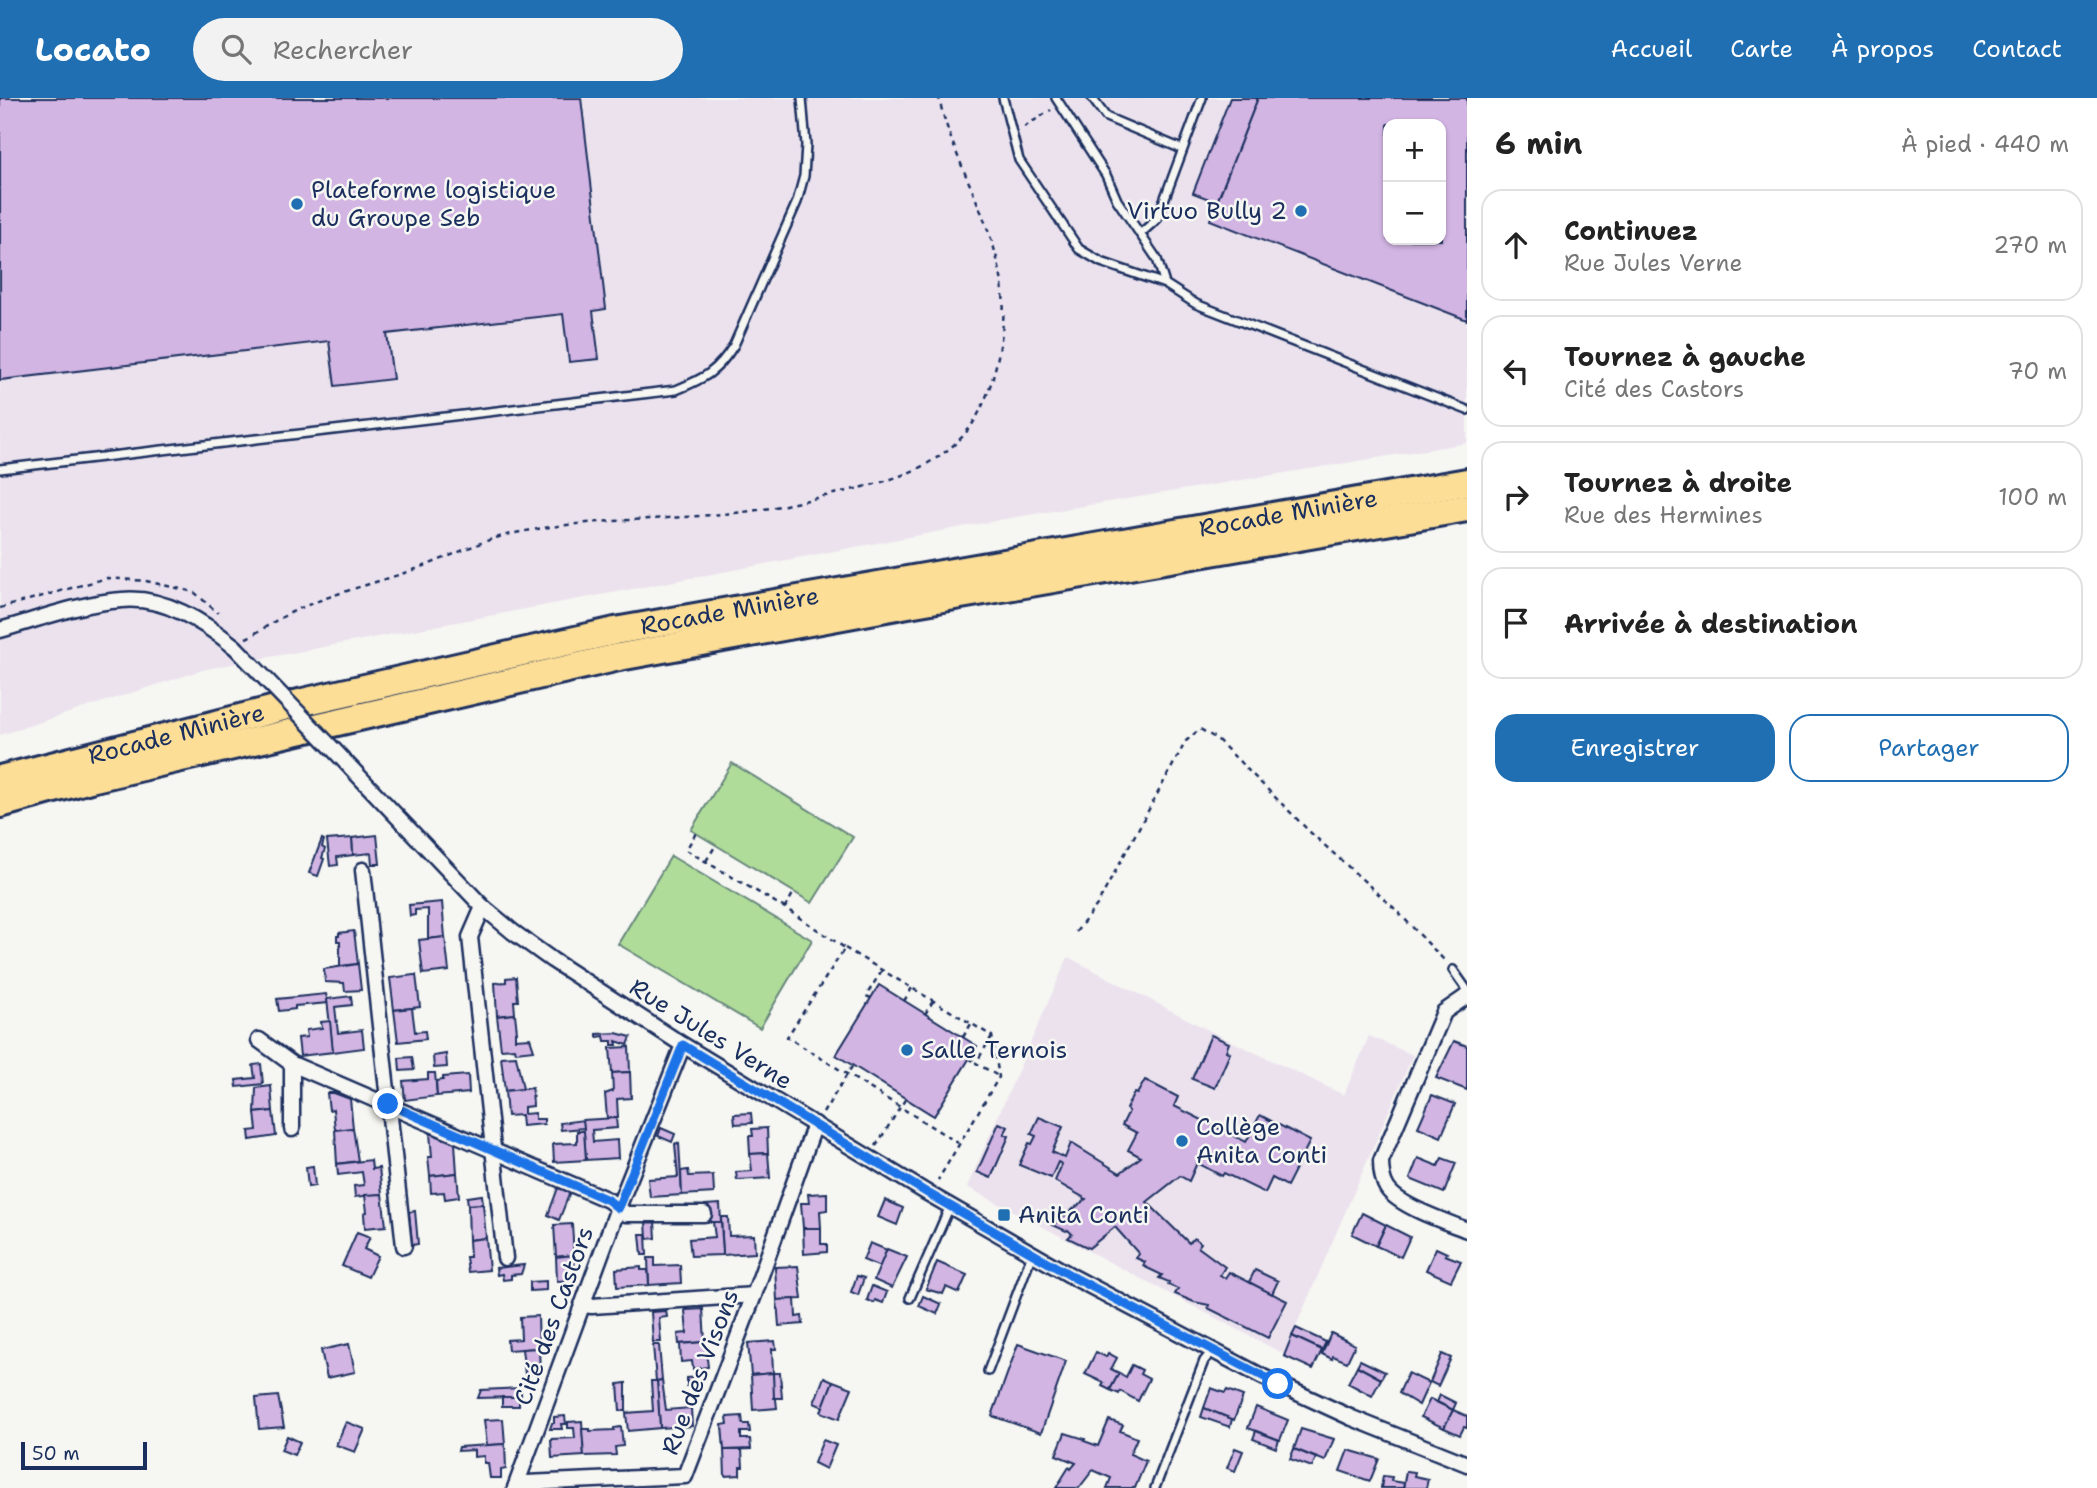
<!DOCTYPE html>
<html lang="fr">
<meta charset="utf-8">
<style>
:root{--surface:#fff;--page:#f2f2f2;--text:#222;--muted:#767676;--line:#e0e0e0;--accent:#1f6fb2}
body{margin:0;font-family:"Shantell Sans",sans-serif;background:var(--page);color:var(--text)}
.controls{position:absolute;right:21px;top:21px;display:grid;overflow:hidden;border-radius:14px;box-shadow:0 2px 5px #0004}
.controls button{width:63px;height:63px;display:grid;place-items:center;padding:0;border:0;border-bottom:2px solid var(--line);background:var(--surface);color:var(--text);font:35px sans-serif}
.scale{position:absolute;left:21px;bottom:18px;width:126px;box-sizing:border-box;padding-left:7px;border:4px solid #1b2f5e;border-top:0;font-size:19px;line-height:24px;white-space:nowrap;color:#1b2f5e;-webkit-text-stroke:5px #f6f6f2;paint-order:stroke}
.stop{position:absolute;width:21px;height:21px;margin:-16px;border:5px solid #1a73e8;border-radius:50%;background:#fff}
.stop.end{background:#1a73e8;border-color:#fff;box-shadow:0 2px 7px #0008}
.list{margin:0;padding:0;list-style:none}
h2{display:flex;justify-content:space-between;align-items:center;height:91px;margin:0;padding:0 28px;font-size:30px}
h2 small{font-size:23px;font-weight:400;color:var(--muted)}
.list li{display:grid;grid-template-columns:46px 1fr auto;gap:21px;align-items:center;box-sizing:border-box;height:112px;margin:0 14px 14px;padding:0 14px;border:2px solid var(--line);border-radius:21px}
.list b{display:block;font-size:26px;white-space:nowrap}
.list p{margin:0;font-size:23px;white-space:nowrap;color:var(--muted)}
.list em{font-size:23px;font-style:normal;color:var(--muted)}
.actions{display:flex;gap:14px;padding:21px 28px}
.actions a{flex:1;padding:16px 0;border:2px solid var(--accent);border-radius:21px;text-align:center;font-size:24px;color:var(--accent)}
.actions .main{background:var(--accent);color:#fff}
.icon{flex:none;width:38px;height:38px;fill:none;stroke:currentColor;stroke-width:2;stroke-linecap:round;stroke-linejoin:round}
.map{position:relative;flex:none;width:1467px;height:1390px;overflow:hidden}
header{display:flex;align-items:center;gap:42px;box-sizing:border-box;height:98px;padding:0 35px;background:var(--accent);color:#fff}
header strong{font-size:33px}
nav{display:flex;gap:38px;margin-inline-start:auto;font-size:24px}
.search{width:490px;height:63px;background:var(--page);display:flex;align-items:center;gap:18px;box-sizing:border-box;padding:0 24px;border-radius:38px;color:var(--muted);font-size:26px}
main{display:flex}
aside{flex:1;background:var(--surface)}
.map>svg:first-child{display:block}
</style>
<header>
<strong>Locato</strong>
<div class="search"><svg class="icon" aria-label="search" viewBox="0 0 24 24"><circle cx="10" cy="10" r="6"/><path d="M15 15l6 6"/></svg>Rechercher</div>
<nav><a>Accueil</a><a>Carte</a><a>À propos</a><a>Contact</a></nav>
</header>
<main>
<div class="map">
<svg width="1467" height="1390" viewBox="0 0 1467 1390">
<rect width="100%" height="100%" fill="#f6f6f2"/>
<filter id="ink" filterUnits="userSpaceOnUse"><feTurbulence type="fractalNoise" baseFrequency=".0143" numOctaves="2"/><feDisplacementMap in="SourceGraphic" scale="14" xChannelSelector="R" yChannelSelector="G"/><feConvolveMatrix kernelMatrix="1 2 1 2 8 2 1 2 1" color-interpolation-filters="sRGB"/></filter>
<g filter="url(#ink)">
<!-- built -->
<g fill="#ebe2ee" fill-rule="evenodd">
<path d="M 0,0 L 1467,0 L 1467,345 L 1010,420 L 206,571 L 0,637 ZM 1388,26 L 1441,26 L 1441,142 L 1388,142 Z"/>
<polygon points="1068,859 1212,934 1344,997 1369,938 1413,957 1284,1256 967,1089"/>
</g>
<!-- green -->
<g fill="#b0dc99" stroke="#66867c" stroke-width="2">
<polygon points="732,665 853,739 812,805 691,732"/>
<polygon points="671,758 812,842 760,930 618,846"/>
</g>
<!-- building -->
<g fill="#d2b5e3" stroke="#1b2f5e" stroke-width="2" fill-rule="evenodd">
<polygon points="0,0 581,0 606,211 593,213 599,261 569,264 563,216 387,236 393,281 335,288 329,243 0,282"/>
<polygon points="1230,0 1258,0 1217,104 1193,95"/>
<path d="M 1258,0 L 1467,0 L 1467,222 L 1210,122 ZM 1388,26 L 1441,26 L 1441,142 L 1388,142 Z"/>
<polygon points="377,737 380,766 372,766 371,755 353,757 352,740"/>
<polygon points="352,740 353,757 337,759 338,767 330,768 327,742"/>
<polygon points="322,741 324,742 322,749 325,751 322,760 324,761 318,778 309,775"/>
<polygon points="442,804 445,839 428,841 428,811 415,812 415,817 410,818 409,807"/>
<polygon points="354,833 358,866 340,868 340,843 337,843 337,838 339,838 339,835"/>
<polygon points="445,839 449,873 423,876 419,842"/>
<polygon points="358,866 361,892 345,893 344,885 325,884 324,871"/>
<polygon points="414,877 416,877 420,909 394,912 390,880"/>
<polygon points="516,879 518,903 514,903 515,916 497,918 495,885 506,884 506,880"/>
<polygon points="879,887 977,948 934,1018 836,957"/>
<polygon points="326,896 328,905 295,908 295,911 279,913 277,901"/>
<polygon points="351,898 352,907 335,909 338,935 362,932 364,950 333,954 327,901"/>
<polygon points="412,910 415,934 425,933 426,941 398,944 394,912"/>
<polygon points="515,916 517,934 515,934 515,941 530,940 534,952 516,954 515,950 501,951 497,918"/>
<polygon points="330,923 333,954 300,958 298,940 307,939 306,932 322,930 321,924"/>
<polygon points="616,935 631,939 628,947 616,943 617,947 612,947 612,943 605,943 604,938 597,939 597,936"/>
<polygon points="1211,937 1229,945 1226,953 1230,955 1215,990 1192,981"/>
<polygon points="1454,943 1467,948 1467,992 1436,980"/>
<polygon points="629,949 630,974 612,975 610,950"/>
<polygon points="446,956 447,969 434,970 433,958"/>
<polygon points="516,958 523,991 505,993 501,959"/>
<polygon points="412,959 414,972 400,973 399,960"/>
<polygon points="261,966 263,986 237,989 236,982 255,980 253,967"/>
<polygon points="630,974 631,1000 617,1001 618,1020 607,1020 605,996 613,993 612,975"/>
<polygon points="428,975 435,975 437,998 405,1002 403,983 428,981"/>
<polygon points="468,977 469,995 437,998 436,983 443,982 443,979"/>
<polygon points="1145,982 1178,999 1174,1008 1246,1044 1260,1017 1310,1043 1287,1088 1272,1080 1265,1095 1224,1075 1222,1078 1197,1065 1189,1083 1180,1078 1147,1104 1189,1145 1194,1140 1201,1145 1198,1149 1225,1169 1220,1177 1225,1180 1229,1174 1287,1203 1268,1240 1208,1210 1209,1207 1194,1204 1175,1196 1178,1191 1168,1187 1169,1184 1159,1180 1162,1177 1143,1168 1145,1164 1136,1160 1139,1156 1115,1129 1089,1150 1068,1140 1072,1136 1068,1132 1066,1133 1053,1127 1086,1101 1055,1083 1062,1066 1058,1064 1051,1080 1019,1067 1029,1045 1032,1046 1036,1038 1031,1036 1039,1019 1063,1029 1052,1054 1065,1060 1071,1045 1120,1075 1141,1059 1128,1052 1137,1035 1122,1027 1129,1013 1126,1011 1134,995 1137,996"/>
<polygon points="271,988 273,1013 255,1015 256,990"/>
<polygon points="532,990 533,1008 524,1009 524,1016 535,1015 535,1021 544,1021 544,1026 522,1028 521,1017 507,1018 505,993"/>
<polygon points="327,995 334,995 350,1001 353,1030 335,1032 333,1011 329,1012"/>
<polygon points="1432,997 1455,1006 1441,1039 1418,1029"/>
<polygon points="273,1013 276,1038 250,1042 249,1033 257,1032 255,1015"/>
<polygon points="751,1015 752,1025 735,1026 734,1016"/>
<polygon points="616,1020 617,1030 592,1032 593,1044 617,1042 618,1060 586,1062 583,1022"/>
<polygon points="583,1022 584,1030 561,1032 560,1025"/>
<polygon points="999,1025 1008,1029 1004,1036 1009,1038 991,1080 977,1074"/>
<polygon points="353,1030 358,1063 337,1066 335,1032"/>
<polygon points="661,1030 675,1036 672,1044 658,1038"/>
<polygon points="767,1030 768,1055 750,1056 749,1038 753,1038 752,1031"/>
<polygon points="577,1033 584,1033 586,1062 554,1064 553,1046 577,1045"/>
<polygon points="430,1035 455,1045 457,1075 430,1078 428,1059 432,1059"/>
<polygon points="679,1045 682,1097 650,1099 648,1081 678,1079 675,1046"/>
<polygon points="768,1055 770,1080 737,1082 736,1074 752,1073 750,1056"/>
<polygon points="1418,1060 1438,1068 1442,1060 1456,1065 1444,1095 1410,1081"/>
<polygon points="371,1062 372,1071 379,1070 382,1096 355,1099 354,1088 364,1087 362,1074 338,1077 337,1066"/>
<polygon points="313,1068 315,1088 308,1089 306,1069"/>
<polygon points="688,1072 689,1078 713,1077 714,1095 682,1097 681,1073"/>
<polygon points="457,1075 459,1099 445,1101 444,1094 431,1095 430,1078"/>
<polygon points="558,1090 570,1094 559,1122 548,1117"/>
<polygon points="827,1095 827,1112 820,1113 821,1130 803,1130 801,1105 809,1105 808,1096"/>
<polygon points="382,1096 386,1128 365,1130 364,1115 367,1114 365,1097"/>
<polygon points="482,1097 483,1106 468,1107 467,1099"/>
<polygon points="885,1102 903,1110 897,1127 878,1119"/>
<polygon points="483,1106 486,1140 469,1142 468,1107"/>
<polygon points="720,1106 721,1124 707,1124 705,1107"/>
<polygon points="415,1113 418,1146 412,1147 409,1114"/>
<polygon points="1362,1115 1386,1127 1376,1148 1352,1136"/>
<polygon points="721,1119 728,1119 729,1138 754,1137 755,1155 723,1157"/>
<polygon points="646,1123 655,1124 656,1140 647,1141"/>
<polygon points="713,1124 721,1124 723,1157 691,1158 689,1141 715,1139"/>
<polygon points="572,1126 574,1157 556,1159 554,1127"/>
<polygon points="1386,1127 1410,1139 1401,1159 1376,1148"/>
<polygon points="803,1130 821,1130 821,1146 827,1146 827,1154 804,1156"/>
<polygon points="357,1134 370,1139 364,1151 378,1158 368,1179 342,1168"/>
<polygon points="640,1136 646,1136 647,1157 642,1157"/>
<polygon points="486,1140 489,1172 468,1174 466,1159 470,1159 469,1142"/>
<polygon points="870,1145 887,1152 880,1169 863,1162"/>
<polygon points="1436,1150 1447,1155 1445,1157 1461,1163 1451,1183 1426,1172"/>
<polygon points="887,1151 907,1159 892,1190 874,1182"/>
<polygon points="574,1157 575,1182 557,1183 556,1159"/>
<polygon points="648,1160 655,1160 655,1168 680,1167 681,1185 649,1187"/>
<polygon points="937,1164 967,1177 959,1195 946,1189 943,1196 926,1191"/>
<polygon points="524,1167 521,1176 511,1177 511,1181 503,1182 502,1176 497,1177 496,1170"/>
<polygon points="798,1168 802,1201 777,1202 775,1169"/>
<polygon points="641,1169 641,1172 648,1172 649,1187 617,1189 616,1171"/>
<polygon points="1255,1172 1278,1183 1272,1196 1249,1184"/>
<polygon points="857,1178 864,1180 858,1197 851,1194"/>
<polygon points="546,1183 546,1192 530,1193 530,1184"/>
<polygon points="872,1188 887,1194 883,1205 875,1202 874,1205 867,1202"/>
<polygon points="923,1198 941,1206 937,1216 919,1208"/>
<polygon points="795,1201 796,1219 802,1218 803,1226 779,1228 777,1202"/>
<polygon points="703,1211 705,1244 679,1246 678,1236 687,1235 685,1212"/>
<polygon points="666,1213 667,1219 659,1220 661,1244 653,1244 651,1214"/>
<polygon points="538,1218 539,1250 508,1252 507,1242 521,1241 520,1219"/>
<polygon points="1296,1230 1326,1244 1322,1252 1292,1238"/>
<polygon points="1331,1235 1355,1247 1347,1264 1333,1258 1332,1261 1322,1256"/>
<polygon points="1292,1238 1322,1252 1313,1271 1284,1258"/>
<polygon points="775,1243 776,1251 772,1251 773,1275 751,1277 748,1245"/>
<polygon points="705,1244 708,1269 693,1271 692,1263 681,1264 680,1246"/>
<polygon points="349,1246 355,1274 327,1280 321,1252"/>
<polygon points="1018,1246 1066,1263 1041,1335 992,1318"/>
<polygon points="653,1247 659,1247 662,1282 656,1283"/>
<polygon points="539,1250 540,1275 525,1276 522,1251"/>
<polygon points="1096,1254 1106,1259 1108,1255 1117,1260 1111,1271 1119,1275 1110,1292 1102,1288 1104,1285 1085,1276"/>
<polygon points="1442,1256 1451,1260 1438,1288 1430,1284"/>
<polygon points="1360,1262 1385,1274 1381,1281 1357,1268"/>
<polygon points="1132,1267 1142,1272 1140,1276 1149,1281 1138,1303 1120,1293 1119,1296 1110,1292 1119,1275 1126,1279"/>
<polygon points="1357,1268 1381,1281 1372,1298 1348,1285"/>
<polygon points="773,1275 777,1310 753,1312 751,1277"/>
<polygon points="773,1275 780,1275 782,1300 774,1300"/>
<polygon points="1408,1275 1429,1285 1419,1307 1399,1295"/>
<polygon points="701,1279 702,1287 687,1288 687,1280"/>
<polygon points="824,1279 833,1283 823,1309 814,1305"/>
<polygon points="662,1282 666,1312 691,1310 692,1328 660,1330 657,1283"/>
<polygon points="651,1283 657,1283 660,1330 628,1333 626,1315 653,1313"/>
<polygon points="833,1283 852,1290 839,1321 821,1314"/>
<polygon points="626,1285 626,1313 620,1313 618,1286"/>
<polygon points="521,1290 521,1299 478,1300 481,1292"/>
<polygon points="1211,1290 1225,1295 1227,1292 1243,1298 1234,1322 1204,1310"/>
<polygon points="1440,1297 1456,1305 1453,1312 1437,1304"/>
<polygon points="278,1298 284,1329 259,1331 256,1300"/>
<rect x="502" y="1299" width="17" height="9"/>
<polygon points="1430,1301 1453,1312 1444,1330 1421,1319"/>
<polygon points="1256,1309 1288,1322 1280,1342 1248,1330"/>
<polygon points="1204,1310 1232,1321 1230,1329 1201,1319"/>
<polygon points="1453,1312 1467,1318 1467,1330 1464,1329 1460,1337 1444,1330"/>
<polygon points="565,1318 566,1326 561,1326 562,1331 550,1331 552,1325 554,1325 554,1319"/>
<polygon points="742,1318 743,1326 749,1326 750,1334 741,1334 741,1341 750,1341 751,1351 724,1352 722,1327 728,1326 727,1319"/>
<polygon points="503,1321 505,1346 487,1347 484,1322"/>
<polygon points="1109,1322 1123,1327 1120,1333 1137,1340 1130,1356 1146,1363 1135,1390 1107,1390 1111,1380 1093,1372 1079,1390 1056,1390 1069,1369 1071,1371 1076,1365 1056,1357 1065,1335 1085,1341 1084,1343 1098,1348"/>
<polygon points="582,1323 584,1358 552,1360 551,1341 575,1340 574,1330 568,1330 568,1324"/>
<polygon points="346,1324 365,1331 355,1354 336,1347"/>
<polygon points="621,1329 623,1348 615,1349 616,1357 584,1358 582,1331 590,1331 590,1333 614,1332 614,1330"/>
<polygon points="1301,1331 1334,1341 1325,1363 1294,1351"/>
<polygon points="1256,1333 1279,1342 1276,1350 1253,1341"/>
<polygon points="287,1338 300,1344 294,1357 281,1352"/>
<polygon points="823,1342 836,1347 826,1371 814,1365"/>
<polygon points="505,1346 506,1371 501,1372 501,1380 490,1380 488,1365 484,1365 484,1358 474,1359 474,1352 458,1353 459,1349"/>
<polygon points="1235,1350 1243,1353 1235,1373 1227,1370"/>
<polygon points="1294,1351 1316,1360 1312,1369 1290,1361"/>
<polygon points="724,1352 742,1352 743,1369 740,1369 740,1377 725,1378"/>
<polygon points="1348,1352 1379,1361 1370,1383 1340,1373"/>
<polygon points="1406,1373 1415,1374 1414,1378 1428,1381 1426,1390 1403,1390"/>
<polygon points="1383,1378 1392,1379 1391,1383 1404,1385 1403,1390 1381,1390"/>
</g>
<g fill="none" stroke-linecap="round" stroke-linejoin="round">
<!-- lane casing -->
<g stroke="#1b2f5e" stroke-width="12">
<g id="lane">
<polyline points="1003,0 1019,62 1079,151 1101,164 1165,186"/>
<polyline points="1056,0 1106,77 1117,102 1157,161 1165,186 1196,206 1467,312"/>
<polyline points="1092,0 1106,19 1182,51"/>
<polyline points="1140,136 1157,121 1202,0"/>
<path d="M 0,371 L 676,292 C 705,280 717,274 734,247 L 797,104 L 804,78 L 806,47 L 802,0"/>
<polyline points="1453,872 1467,892"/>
<polyline points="910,1200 950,1108"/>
<polyline points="988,1273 1032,1156"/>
<polyline points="1155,1390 1204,1263 1212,1253"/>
</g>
</g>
<!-- street casing -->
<g stroke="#1b2f5e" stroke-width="19">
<g id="street">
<path d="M 0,532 C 39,521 81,505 122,502 C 164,498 204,524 235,549"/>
<polyline points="334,652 483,809 513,834 552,862 683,947 929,1096 1075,1180 1263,1279 1352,1320 1467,1366"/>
<polyline points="363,772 404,1148"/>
<polyline points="483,809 470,839 505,1160"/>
<path d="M 1467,898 L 1444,914 L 1381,1063 C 1381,1073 1382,1082 1387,1090 C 1398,1108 1447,1124 1467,1132"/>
<polyline points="259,942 292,966 608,1102 626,1116 704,1116"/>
<polyline points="292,966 292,1031"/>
<polyline points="582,1207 592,1208 754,1197"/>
<polyline points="516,1388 526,1385 685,1378 754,1197 815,1026"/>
<polyline points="515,1390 618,1110 683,947"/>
</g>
</g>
<!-- highway casing -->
<g stroke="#1b2f5e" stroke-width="32">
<g id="highway">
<path id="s1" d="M 0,681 L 303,604 L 615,533 L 1467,384"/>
<polyline points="0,706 90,681 619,559 908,506 1467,410"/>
</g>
</g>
<!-- path -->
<g stroke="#1b2f5e" stroke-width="2.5" stroke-dasharray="5 5" stroke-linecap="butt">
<polyline points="1024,29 1051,12"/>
<polyline points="0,510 107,480 146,483 194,494 218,515"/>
<path d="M 246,540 C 261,533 275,522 290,515 C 333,494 382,484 427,467 C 454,457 482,442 511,436 C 584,420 659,423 733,415 C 769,412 803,403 838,395 C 882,385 925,375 959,342 C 987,316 1000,261 1003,224 C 1010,144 955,75 939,0"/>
<polyline points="696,735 686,752 785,810 845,850 787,939 958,1045"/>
<polyline points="706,763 716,747"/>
<polyline points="785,810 794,794"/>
<polyline points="1076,834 1097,807 1186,643 1200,631 1217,641 1311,735 1394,810 1446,864"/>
<polyline points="845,850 992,938 999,979 938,1082"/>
<polyline points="871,900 866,898 882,872"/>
<polyline points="904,903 912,890"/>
<polyline points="925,916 933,903"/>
<polyline points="992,938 976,965 998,978"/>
<polyline points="963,939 971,926"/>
<polyline points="969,960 976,965"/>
<polyline points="823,1015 853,967"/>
<polyline points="876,1048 906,1000"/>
</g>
<!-- lane -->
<use href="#lane" stroke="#f6f6f2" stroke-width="7"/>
<!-- street -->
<use href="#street" stroke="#f6f6f2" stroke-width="14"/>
<!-- highway -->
<use href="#highway" stroke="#fdde96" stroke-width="26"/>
<!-- street-bridge casing -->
<g stroke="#1b2f5e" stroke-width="19" stroke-linecap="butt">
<polyline id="street-bridge" points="235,549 334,652"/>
</g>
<!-- street-bridge -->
<use href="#street-bridge" stroke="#f6f6f2" stroke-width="14"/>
</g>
</g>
<g fill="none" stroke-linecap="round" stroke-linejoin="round" filter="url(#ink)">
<!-- route -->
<polyline stroke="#1a73e8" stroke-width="9" points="388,1006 608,1102 618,1110 683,947 929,1096 1075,1180 1278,1286"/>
</g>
<!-- markers -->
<g fill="#1f6fb2" stroke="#f6f6f2" stroke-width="2.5">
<circle cx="297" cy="106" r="7"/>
<circle cx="1301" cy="113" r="7"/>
<circle cx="907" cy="952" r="7"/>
<circle cx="1182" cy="1043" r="7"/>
<rect x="997" y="1110" width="14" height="14" rx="3.5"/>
</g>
<g text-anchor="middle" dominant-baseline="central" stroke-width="5" stroke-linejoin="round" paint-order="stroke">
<!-- poi labels -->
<g font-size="24" fill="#1b2f5e" stroke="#f6f6f2" text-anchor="start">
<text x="311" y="92">Plateforme logistique<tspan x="311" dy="28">du Groupe Seb</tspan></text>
<text x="1287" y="113" text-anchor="end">Virtuo Bully 2</text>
<text x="921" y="952">Salle Ternois</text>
<text x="1196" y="1029">Collège<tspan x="1196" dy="28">Anita Conti</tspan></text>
<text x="1018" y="1117">Anita Conti</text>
</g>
<!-- street labels -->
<g font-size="24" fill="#1b2f5e" stroke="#f6f6f2">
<text stroke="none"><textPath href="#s1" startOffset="1316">Rocade Minière</textPath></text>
<text stroke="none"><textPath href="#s1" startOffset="749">Rocade Minière</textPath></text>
<text stroke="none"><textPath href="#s1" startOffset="182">Rocade Minière</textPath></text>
<text transform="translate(711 936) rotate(32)">Rue Jules Verne</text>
<text transform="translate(554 1218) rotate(-70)">Cité des Castors</text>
<text transform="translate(700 1274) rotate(-69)">Rue des Visons</text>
</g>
</g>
</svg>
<div class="controls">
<button>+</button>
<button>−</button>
</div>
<div class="scale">50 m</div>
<div class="stop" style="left:1278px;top:1286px"></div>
<div class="stop end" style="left:388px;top:1006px"></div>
</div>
<aside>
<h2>6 min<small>À pied · 440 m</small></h2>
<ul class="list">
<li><svg class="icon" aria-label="ahead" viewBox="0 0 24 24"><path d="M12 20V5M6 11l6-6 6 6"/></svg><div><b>Continuez</b><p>Rue Jules Verne</p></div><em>270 m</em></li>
<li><svg class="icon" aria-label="left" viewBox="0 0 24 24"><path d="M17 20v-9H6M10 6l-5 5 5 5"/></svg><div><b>Tournez à gauche</b><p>Cité des Castors</p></div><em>70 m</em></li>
<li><svg class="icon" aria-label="right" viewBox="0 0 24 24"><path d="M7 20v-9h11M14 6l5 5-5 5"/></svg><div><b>Tournez à droite</b><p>Rue des Hermines</p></div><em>100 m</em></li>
<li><svg class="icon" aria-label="arrive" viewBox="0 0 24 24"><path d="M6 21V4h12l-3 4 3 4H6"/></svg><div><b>Arrivée à destination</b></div></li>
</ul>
<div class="actions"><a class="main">Enregistrer</a><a>Partager</a></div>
</aside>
</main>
